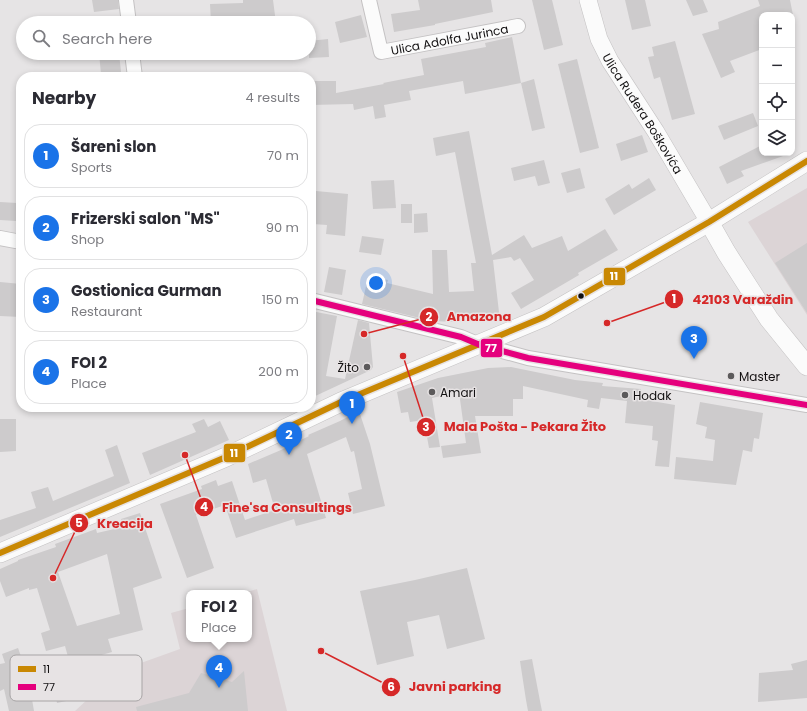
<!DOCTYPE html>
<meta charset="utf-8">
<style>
:root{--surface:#fff;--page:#f7f7f7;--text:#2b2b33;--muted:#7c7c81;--line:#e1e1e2;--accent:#1a73e8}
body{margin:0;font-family:Poppins,sans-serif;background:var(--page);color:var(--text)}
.controls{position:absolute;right:12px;top:12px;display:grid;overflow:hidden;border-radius:8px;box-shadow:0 2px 6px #0003}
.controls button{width:36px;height:36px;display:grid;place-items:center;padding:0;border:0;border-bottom:1px solid var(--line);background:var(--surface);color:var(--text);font:20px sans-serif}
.you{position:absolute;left:376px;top:283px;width:14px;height:14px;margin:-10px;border:3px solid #fff;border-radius:50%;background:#1a73e8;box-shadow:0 0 0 6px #1a73e833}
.badge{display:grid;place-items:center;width:26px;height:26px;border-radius:50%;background:var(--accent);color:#fff;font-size:13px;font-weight:700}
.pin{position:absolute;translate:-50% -33px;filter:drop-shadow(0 1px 2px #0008)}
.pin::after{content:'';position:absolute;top:21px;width:14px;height:12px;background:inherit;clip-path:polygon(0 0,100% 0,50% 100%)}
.popup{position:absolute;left:186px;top:590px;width:66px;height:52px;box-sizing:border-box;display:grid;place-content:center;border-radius:8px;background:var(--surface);filter:drop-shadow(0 1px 3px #0005);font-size:13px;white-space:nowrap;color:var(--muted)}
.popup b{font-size:15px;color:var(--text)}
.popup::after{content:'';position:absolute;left:50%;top:100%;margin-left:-8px;border:8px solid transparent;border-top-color:var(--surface)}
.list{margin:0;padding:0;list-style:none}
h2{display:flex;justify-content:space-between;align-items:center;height:52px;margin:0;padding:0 16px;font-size:17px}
h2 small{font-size:13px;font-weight:400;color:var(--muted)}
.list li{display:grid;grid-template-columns:26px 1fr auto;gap:12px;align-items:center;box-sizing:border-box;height:64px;margin:0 8px 8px;padding:0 8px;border:1px solid var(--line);border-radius:16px}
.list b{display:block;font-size:15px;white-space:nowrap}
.list p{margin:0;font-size:13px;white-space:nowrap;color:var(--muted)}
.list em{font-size:13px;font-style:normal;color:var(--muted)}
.icon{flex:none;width:22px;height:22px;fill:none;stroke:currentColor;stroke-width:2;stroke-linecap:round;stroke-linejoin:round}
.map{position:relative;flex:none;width:807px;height:711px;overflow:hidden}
.search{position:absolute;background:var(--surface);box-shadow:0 2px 6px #0003;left:16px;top:16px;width:300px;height:44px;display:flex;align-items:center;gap:10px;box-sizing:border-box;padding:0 14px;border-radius:22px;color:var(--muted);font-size:15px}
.panel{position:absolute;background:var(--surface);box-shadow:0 2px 6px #0003;left:16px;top:72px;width:300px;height:340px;border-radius:16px}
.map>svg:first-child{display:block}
</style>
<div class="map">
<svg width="807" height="711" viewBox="0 0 807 711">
<rect width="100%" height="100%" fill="#e6e4e5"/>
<!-- built -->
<g fill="#dcd4d6">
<polygon points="807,188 807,315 748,222"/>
<polygon points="257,589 287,711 75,711 89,698 85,683 180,649 171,613 189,608 189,639 249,639 249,593 244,593"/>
</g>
<!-- building -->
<g fill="#cdcbcc" fill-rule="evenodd">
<polygon points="92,0 118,0 119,9 94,12"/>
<polygon points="243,0 273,0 276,23 211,23 210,4 243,3"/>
<polygon points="418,0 491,0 493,12 435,24 435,25 394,32 391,14 420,10"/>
<polygon points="532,0 552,0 563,45 544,50"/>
<polygon points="625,0 645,0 651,26 632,30"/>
<polygon points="686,0 703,0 708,12 693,16"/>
<polygon points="758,0 790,0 793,15 762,15 762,49 730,61 735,72 721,78 702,34 719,29 718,22 760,6"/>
<polygon points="361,15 367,37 340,43 335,22"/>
<polygon points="512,37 521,83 465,94 463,81 409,91 411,100 384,105 386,117 375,119 373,106 354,110 353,104 311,105 311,98 312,98 312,81 336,81 336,93 384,84 383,83 424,75 421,59 486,47 485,43"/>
<polygon points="328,39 329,57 309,58 309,41"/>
<polygon points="675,41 695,114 672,120 660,77 654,79 648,57 654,56 652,47"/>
<polygon points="99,53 119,53 121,72 101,74"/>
<polygon points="577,59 599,148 580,153 558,64"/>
<polygon points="534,79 545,128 532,131 521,83"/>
<polygon points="753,113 758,126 724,140 718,126"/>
<polygon points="469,131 492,255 524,235 532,248 562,236 568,251 605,229 618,250 578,273 579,275 521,309 511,293 534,280 520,258 514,261 511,257 493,260 500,321 457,322 432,321 362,304 367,282 373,284 375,277 388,280 387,283 433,294 432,250 447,250 449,292 474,291 471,263 476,263 455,152 436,156 433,138"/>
<polygon points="642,135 648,152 621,161 616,144"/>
<polygon points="762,145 762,153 786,153 786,155 741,171 744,176 727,184 719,167"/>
<polygon points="544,160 550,183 538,186 535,176 514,181 511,168"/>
<polygon points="580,168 585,188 567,193 561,173"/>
<polygon points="649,178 656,190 614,215 605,199 629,184 632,189"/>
<polygon points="394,180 396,208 373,209 371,181"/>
<polygon points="316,191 348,194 345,236 326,234 327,225 313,224"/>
<polygon points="0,202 17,203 16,221 0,220"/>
<rect x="401" y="204" width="11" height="19"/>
<polygon points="427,213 428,232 414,233 414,214"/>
<polygon points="362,236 384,239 381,255 359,252"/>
<polygon points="807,243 807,313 775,263"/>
<polygon points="329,267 346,270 342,295 324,292"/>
<polygon points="0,282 21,284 21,317 0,316"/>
<polygon points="311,311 337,316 326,376 345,379 358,320 369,323 373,367 371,370 311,398"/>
<polygon points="511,367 575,380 603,383 602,386 641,389 640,399 675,405 669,467 655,466 658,441 652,440 653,426 625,423 627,401 601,398 599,409 587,407 588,400 523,386 523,399 513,399 513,416 475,416 481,453 443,458 441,446 466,443 459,392 432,398 440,447 429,448 424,420 410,422 408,412 401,413 397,392 438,378 488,368"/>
<polygon points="700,402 763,413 759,439 754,438 752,452 743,450 736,485 674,479 676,457 713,461 715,440 705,438 707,427 696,424"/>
<polygon points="359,411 370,444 385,506 353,514 348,493 362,489 354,451 351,452 346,437 307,454 326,518 296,526 294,519 236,538 225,505 196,515 214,568 187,578 160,504 202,489 201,486 216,480 218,486 232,481 245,520 275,510 266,479 253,483 248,464 281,450 309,436 308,435 340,421"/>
<polygon points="0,419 16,419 16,451 0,452"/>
<polygon points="204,419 208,427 220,421 229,440 150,475 142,453 196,432 192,424"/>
<polygon points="117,445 130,483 0,537 0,520 36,508 31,492 48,487 53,501 114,476 105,450"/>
<path d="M 140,513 L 162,578 L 133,588 L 143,630 L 108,639 L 112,652 L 70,664 L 65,646 L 46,651 L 41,633 L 50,630 L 37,588 L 29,590 L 29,588 L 6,597 L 0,581 L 0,569 L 18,561 L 18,560 L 56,547 L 55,544 L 96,529 L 97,533 L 123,527 L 121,519 ZM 107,554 L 120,614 L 77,626 L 58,572 Z"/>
<polygon points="467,568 485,639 447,649 439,615 407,622 414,656 377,665 360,591 415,580"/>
<polygon points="18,648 28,676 34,711 9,711 4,689 0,691 0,664 5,663 2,654"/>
<polygon points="532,659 540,701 542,711 528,711 526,700 520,661"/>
<polygon points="807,660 807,698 758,702 759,673 793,670 791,664"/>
<polygon points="244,671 248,711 137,711 136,707 189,693 201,673 232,682"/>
<polygon points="65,672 71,700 57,703 52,675"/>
</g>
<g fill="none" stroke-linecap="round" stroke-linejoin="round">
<!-- minor casing -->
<g stroke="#c4c2c3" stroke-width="16">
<g id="minor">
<polyline points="126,0 129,23"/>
<path id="s1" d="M 369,0 L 381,52 L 518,26"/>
<polyline points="132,53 135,77"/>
<polyline points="0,238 21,242"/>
<polyline points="311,300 461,337 480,345 528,358 807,405"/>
</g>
</g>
<!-- tertiary casing -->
<g stroke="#c4c2c3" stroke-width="18">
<g id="tertiary">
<path id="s2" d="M 588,0 L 599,39 L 610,61 L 656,132 L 709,222"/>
</g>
</g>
<!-- secondary casing -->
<g stroke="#c4c2c3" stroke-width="20">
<g id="secondary">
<polyline points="709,222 726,252 769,319 807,366"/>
<polyline points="0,553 226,457 341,402 544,317 709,222 807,161"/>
</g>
</g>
<!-- minor -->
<use href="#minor" stroke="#fbfbfb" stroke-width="14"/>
<!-- tertiary -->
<use href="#tertiary" stroke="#fbfbfb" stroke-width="17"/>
<!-- secondary -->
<use href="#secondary" stroke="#fbfbfb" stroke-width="19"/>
<!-- bus-1 casing -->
<g stroke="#e7e3e4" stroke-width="9">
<polyline id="bus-1" points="0,553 226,457 341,402 544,317 709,222 807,161"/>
</g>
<!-- bus-2 casing -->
<g stroke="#e7e3e4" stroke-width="9">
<polyline id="bus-2" points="311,300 461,337 480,345 528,358 807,405"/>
</g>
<!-- bus-1 -->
<use href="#bus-1" stroke="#c98803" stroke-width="6"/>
<!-- bus-2 -->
<use href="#bus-2" stroke="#e5007d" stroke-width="6"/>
</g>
<!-- markers -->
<circle fill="#121011" stroke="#e7e3e4" stroke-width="1.5" cx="581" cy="296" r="3.5"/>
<g fill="#5c5a5b" stroke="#e7e3e4" stroke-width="1.5">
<circle cx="367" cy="367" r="4"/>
<circle cx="731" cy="376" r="4"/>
<circle cx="432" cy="392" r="4"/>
<circle cx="625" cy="395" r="4"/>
</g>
<g text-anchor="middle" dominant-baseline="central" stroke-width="3" stroke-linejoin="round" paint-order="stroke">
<!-- street labels -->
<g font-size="12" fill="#121011" stroke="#e7e3e4">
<text stroke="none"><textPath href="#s1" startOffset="123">Ulica Adolfa Jurinca</textPath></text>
<text stroke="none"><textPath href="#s2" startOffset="127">Ulica Ruđera Boškovića</textPath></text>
</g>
<!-- poi labels -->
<g font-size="12" fill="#121011" stroke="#e7e3e4" text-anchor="start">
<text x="359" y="367" text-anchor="end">Žito</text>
<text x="739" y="376">Master</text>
<text x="440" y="392">Amari</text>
<text x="633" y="395">Hodak</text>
</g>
</g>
<!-- legend -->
<rect x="10" y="655" width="132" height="46" rx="6" fill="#e7e3e4" stroke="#a7a4a5" stroke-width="1"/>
<rect x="18" y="666" width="18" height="6" fill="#c98803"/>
<rect x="18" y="684" width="18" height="6" fill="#e5007d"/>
<g font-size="11" fill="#121011">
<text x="43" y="673">11</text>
<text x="43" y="691">77</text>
</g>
<!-- callouts -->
<path fill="none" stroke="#d62828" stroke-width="1.5" d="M607 323L674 299M364 334L429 317M403 356L426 427M185 455L204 507M53 578L79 523M321 651L391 687"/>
<g fill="#d62828" stroke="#e7e3e4" stroke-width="1.5">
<circle cx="607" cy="323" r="4"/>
<circle cx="364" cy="334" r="4"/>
<circle cx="403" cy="356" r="4"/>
<circle cx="185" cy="455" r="4"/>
<circle cx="53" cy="578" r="4"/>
<circle cx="321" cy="651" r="4"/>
<circle cx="674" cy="299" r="10"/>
<circle cx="429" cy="317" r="10"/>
<circle cx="426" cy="427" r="10"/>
<circle cx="204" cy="507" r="10"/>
<circle cx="79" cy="523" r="10"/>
<circle cx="391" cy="687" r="10"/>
</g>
<g font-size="12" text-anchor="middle" font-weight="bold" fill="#fff">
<text x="674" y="303">1</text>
<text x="429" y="321">2</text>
<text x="426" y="431">3</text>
<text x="204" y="511">4</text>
<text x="79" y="527">5</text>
<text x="391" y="691">6</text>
</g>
<g font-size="13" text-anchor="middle" font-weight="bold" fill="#d62828" stroke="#e7e3e4" stroke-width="3" stroke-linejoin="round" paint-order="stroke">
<text x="743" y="304">42103 Varaždin</text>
<text x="479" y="321">Amazona</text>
<text x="525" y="431">Mala Pošta - Pekara Žito</text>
<text x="287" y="512">Fine'sa Consultings</text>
<text x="125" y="528">Kreacija</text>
<text x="455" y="691">Javni parking</text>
</g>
<g stroke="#e7e3e4" stroke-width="1.5">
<rect x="603" y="267" width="23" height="19" rx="4" fill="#c98803"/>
<rect x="480" y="338" width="23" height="20" rx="4" fill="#e5007d"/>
<rect x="223" y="443" width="23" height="20" rx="4" fill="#c98803"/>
</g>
<g font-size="11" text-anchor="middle" font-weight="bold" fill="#fff">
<text x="614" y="280">11</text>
<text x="491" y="352">77</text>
<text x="234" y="457">11</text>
</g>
</svg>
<div class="controls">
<button>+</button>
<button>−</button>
<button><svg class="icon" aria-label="locate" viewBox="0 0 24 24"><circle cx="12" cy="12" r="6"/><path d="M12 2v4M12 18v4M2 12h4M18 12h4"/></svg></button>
<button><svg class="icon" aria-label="layers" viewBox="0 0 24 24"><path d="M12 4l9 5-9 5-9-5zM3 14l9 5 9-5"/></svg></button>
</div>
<div class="you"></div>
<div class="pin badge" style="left:352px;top:424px">1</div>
<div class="pin badge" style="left:289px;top:455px">2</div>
<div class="pin badge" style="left:694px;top:359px">3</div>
<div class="pin badge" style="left:219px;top:688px">4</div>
<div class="popup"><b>FOI 2</b>Place</div>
<div class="search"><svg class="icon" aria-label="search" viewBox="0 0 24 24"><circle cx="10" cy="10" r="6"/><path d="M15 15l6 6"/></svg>Search here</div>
<section class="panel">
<h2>Nearby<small>4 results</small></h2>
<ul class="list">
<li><span class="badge">1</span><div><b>Šareni slon</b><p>Sports</p></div><em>70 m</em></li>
<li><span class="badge">2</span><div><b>Frizerski salon &quot;MS&quot;</b><p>Shop</p></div><em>90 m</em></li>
<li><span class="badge">3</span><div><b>Gostionica Gurman</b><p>Restaurant</p></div><em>150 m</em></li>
<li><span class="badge">4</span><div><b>FOI 2</b><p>Place</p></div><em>200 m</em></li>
</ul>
</section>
</div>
